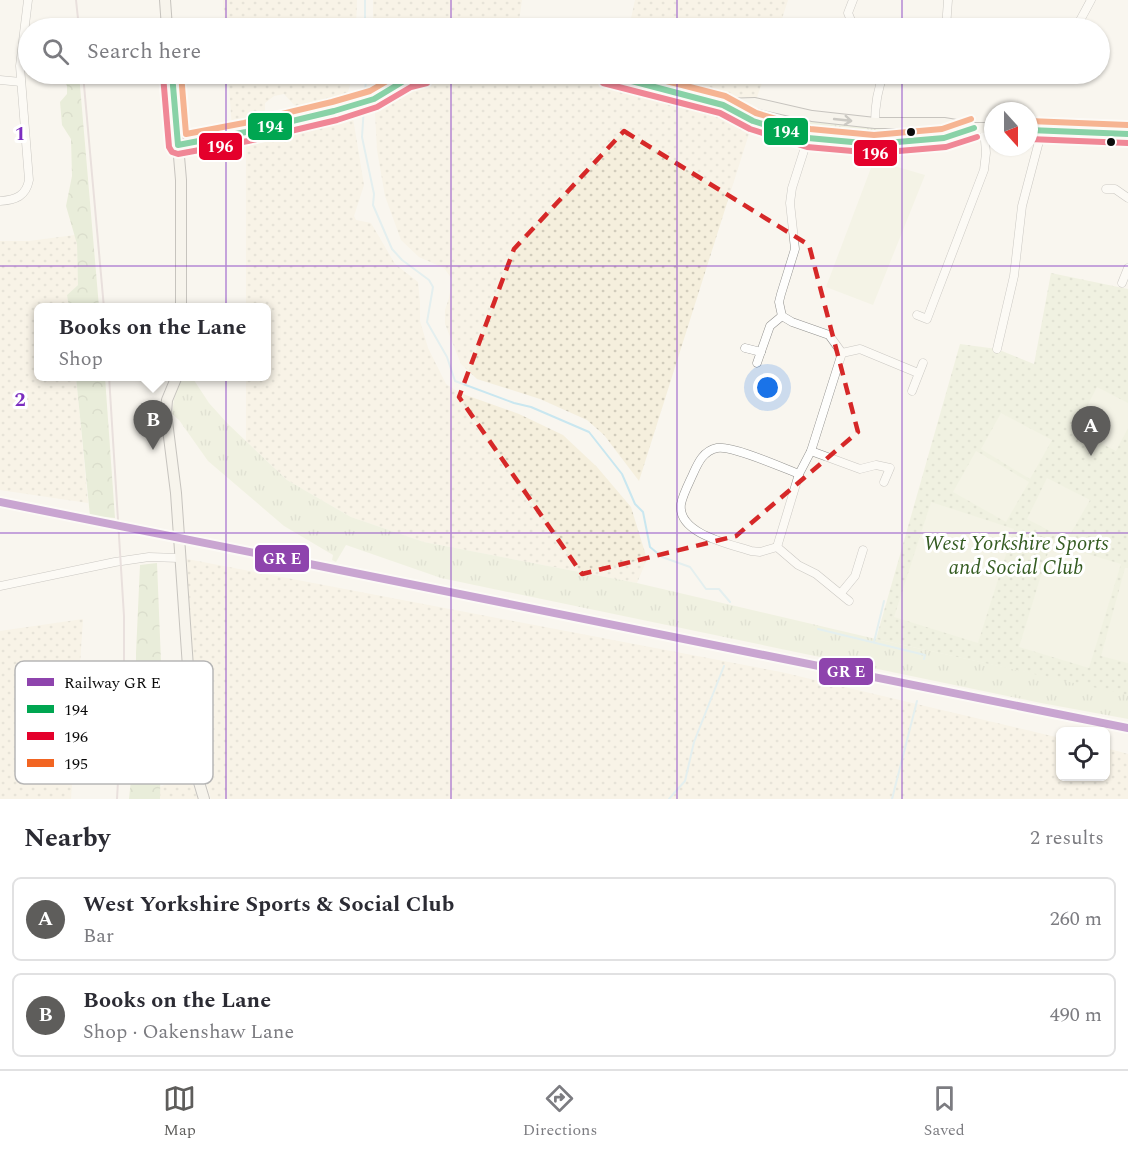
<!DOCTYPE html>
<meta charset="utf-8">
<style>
:root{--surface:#fff;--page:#f2f2f3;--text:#2b2b33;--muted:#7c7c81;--line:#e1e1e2;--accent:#5e5d5b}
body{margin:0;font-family:Spectral,serif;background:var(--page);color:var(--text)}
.controls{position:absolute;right:18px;bottom:18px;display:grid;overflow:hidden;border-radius:9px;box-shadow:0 2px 4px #0004}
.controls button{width:54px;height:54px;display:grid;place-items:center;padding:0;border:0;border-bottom:2px solid var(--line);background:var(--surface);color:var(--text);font:30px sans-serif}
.compass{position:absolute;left:984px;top:102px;width:54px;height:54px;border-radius:50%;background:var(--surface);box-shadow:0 2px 4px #0004;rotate:159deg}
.you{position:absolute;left:768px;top:388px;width:21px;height:21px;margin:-15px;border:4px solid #fff;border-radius:50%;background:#1a73e8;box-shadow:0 0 0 9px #1a73e833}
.badge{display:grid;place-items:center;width:39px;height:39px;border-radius:50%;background:var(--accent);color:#fff;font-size:20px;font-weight:700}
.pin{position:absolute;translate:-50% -50px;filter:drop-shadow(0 2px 3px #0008)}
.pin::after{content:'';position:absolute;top:32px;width:21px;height:18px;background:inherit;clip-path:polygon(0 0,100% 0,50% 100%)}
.popup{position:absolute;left:34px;top:303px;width:237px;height:78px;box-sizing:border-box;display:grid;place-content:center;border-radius:9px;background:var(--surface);filter:drop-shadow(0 2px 4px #0005);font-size:20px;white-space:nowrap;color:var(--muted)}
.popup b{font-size:22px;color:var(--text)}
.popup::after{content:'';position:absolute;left:50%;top:100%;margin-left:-12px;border:12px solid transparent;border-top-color:var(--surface)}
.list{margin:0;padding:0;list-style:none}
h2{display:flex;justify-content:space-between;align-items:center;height:78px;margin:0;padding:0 24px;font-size:26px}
h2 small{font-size:20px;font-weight:400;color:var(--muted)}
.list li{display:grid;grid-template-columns:39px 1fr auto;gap:18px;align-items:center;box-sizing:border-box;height:84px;margin:0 12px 12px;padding:0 12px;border:2px solid var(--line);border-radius:9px}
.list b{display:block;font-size:22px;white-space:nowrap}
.list p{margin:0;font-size:20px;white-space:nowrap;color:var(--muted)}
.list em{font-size:20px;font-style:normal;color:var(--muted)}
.icon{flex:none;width:33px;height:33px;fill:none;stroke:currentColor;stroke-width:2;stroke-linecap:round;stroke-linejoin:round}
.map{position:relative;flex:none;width:1128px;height:799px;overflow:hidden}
.search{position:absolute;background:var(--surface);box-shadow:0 2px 4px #0004;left:18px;right:18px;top:18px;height:66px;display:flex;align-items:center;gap:15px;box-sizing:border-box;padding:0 21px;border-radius:33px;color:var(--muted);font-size:22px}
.sheet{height:270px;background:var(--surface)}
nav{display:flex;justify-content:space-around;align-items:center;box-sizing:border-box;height:84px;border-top:2px solid var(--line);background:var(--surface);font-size:16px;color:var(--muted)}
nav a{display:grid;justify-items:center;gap:3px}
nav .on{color:var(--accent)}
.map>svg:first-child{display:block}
</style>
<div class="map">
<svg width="1128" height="799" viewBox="0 0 1128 799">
<defs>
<pattern id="farmland-dots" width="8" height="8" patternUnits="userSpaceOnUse" patternTransform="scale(1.5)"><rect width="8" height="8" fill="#f5efdd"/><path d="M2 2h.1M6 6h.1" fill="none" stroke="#d1ccbc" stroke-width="1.8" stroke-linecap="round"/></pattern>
<pattern id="grass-tufts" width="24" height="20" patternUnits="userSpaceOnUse" patternTransform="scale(1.5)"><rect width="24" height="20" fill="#e5ecd1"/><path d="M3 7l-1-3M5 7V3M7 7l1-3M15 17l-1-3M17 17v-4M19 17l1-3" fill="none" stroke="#c3c9b2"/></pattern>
<pattern id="forest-crowns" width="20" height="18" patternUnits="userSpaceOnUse" patternTransform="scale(1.5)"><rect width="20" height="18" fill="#d6e3c0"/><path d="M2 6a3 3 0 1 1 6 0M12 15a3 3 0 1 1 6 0" fill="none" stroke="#b6c1a4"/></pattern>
<pattern id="park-dots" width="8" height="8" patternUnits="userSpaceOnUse" patternTransform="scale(1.5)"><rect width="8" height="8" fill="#e5ecd1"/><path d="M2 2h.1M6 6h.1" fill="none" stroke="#c3c9b2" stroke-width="1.8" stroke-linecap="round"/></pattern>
</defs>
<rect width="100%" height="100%" fill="#f9f6ef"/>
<!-- farmland -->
<g fill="url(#farmland-dots)">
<polygon points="223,0 357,0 356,28 225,28"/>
<polygon points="373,0 522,0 518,28 373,28"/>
<polygon points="635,0 788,0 779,28 629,28"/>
<polygon points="228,74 353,74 348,92 340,98 303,108 296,107 284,94 274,96 265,103 265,114 262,119 232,128"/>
<polygon points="373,74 605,74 723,105 753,121 639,481 604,435 587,420 540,399 477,379 461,364 445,324 445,310 449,298 452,279 444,268 419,257 401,240 385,196 377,150"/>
<polygon points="641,74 765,74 755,103"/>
<polygon points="351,106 364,185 354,216 356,220 371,223 395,264 418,282 420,303 420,321 428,348 446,384 460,393 519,414 563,435 597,467 631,507 647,559 637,583 424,542 351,517 287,480 246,441 246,377 267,376 267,308 246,307 246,132"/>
<polygon points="75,235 77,244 78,285 67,295 69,307 39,308 39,376 76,377 88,503 0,490 0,241 29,241"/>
<polygon points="187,559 781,672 1060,738 1060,776 1106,776 1106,748 1128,754 1128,799 211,799 201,764 191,660"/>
<polygon points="83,619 71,799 0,799 0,631"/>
<polygon points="189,774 198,799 160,799 160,787"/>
</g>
<!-- grass -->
<g fill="url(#grass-tufts)">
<polygon points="755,103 812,116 974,128 874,144 808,138 723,105"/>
<polygon points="181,377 192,377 209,403 228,424 287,480 351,517 424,542 637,583 876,639 1128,694 1128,719 1041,703 441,578 346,545 336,562 332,560 333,555 284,526 208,461 179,420 172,414 174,399"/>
</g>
<!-- forest -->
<g fill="url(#forest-crowns)">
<polygon points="61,74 79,74 99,307 69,307 67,295 78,285 77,244 66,206 72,176 71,139 62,125 60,102 67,94 67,86"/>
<polygon points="76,377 105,377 115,518 90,516"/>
<polygon points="157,563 162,687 160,799 129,799 136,732 136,653 140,565"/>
</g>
<!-- park -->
<polygon fill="url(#park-dots)" points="1051,273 1128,289 1128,695 876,639 960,344 997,349 1034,364"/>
<!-- pitch -->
<g fill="#edf0db">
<polygon points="874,160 925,175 873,305 826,287"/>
<polygon points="1097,387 1128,403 1128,428 1116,451 1075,430"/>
<polygon points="1001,413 1052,440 1030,479 981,449"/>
<polygon points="976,451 1029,482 1006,522 953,492"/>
<polygon points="1047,478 1090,500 1067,540 1027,519"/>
<polygon points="931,502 1014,529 978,643 894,617"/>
<polygon points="1051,543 1121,564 1089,668 1019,647"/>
<polygon points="1125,568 1128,568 1128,663 1101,656"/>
</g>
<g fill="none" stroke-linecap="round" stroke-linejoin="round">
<!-- stream -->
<g stroke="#c9e7f0" stroke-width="2">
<polyline points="365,0 365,28"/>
<polyline points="365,98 366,74"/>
<polyline points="364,106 362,137 374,194 373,205 392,249 402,260 429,280 433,287 427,322 447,357 455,381 514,403 531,407 589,432 622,474 635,504 643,512 650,547 662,557 690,567 706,589 719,589 730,602"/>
<polyline points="818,629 925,655 924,659"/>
<polyline points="874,642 884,601"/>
<polyline points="669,799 685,781 694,742 724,666"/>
<polyline points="892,799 917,701"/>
</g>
<!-- street casing -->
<g stroke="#92918e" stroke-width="9">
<g id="street">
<polyline points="853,0 848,13 854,28"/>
<polyline points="946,28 948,0"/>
<polyline points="1076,28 1091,0"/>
<polyline points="0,80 21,82"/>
<path d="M 875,123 C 875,105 877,90 884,74"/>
<polyline points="1106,189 1115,189 1128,198"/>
<path d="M 0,201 C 16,200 26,196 29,180 L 20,66 L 28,0"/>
<polyline points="1122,283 1128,268"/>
<polyline points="917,315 927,319 984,170 986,153 984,128"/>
<polyline points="745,348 761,352"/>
<polyline points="997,349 1014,276 1022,206 1042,130"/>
<polyline points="842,353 860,349 918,373"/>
<polyline points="757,363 770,326 782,316"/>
<polyline points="912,391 923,363"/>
<polyline points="811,451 860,469 876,465 890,468 884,482"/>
<polyline points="777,547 799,474 811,451 842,353 829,335 792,322 782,316 779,302 781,294 795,249 790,203 792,188 808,138"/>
<path d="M 777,547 L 760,552 L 751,551 C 730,544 677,534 681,504 C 683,494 689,483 693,474 C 698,463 703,451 717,448 C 732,445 783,468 799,474"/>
<polyline points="777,547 798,565 816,574 849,601"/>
<polyline points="0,586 115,562 149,557 179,558"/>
<polyline points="841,593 855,576 863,550"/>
</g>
</g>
<!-- secondary casing -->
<g stroke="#898784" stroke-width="12">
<g id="secondary">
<polyline points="165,0 167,28"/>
<polyline points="172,74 181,180 181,308"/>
<polyline points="605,74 723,105 753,121 808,138 874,144 944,138 974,128"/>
<polyline points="723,104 755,103 812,116 875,123 944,123 974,128 993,128"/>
<polyline points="1029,130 1128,134"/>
<polyline points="178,145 246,132 334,111 374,99 407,79 425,74"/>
<polyline points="177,376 167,400 166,413 176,493 195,769 204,799"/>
</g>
</g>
<!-- street -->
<use href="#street" stroke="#fefefd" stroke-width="8"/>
<!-- secondary -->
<use href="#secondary" stroke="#f3f1e9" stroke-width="10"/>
<!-- rail -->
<g stroke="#d5c6c7" stroke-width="2">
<polyline points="76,0 79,28"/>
<polyline points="83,74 104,308"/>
<polyline points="109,376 124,616 124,675 117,799"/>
</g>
<!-- bus-1 casing -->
<g stroke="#fff" stroke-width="10">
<g id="bus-1">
<polyline points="172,74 178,145 246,132 334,111 374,99 407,79 425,74"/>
<polyline points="605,74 723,105 753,121 808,138 874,144 944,138 974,128"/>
<polyline points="1029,130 1128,134"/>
</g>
</g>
<!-- bus-2 casing -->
<g stroke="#fff" stroke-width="10">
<g id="bus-2">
<polyline points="163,75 169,147 172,152 178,154 248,141 337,120 377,107 411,87 427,83"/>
<polyline points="603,83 720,113 750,129 807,147 875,153 946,147 977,137"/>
<polyline points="1029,139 1128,143"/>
</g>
</g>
<!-- bus-3 casing -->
<g stroke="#fff" stroke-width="10">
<g id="bus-3">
<polyline points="181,74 186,134 244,123 332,102 370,91 399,74"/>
<polyline points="639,74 725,96 756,113 810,129 874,135 942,129 971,119"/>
<polyline points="1029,121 1128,125"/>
</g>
</g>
<!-- bus-1 -->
<use href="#bus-1" stroke="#00a651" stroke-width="6"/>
<!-- bus-2 -->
<use href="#bus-2" stroke="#e4002b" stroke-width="6"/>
<!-- bus-3 -->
<use href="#bus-3" stroke="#f26522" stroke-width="6"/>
<!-- rail-1 casing -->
<g stroke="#fff" stroke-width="12">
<polyline id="rail-1" points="0,502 1128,728"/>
</g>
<!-- rail-1 -->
<use href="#rail-1" stroke="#8e44ad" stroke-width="8"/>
</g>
<!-- one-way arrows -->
<defs><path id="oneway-shaft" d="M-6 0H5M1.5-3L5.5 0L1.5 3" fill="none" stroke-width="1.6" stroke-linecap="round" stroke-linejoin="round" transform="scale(1.5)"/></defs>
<use stroke="#969590" href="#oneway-shaft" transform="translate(843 120) rotate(6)"/>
<!-- marked area -->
<path d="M0 0H1128V799H0ZM 624,131 L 809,245 L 858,432 L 736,536 L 582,574 L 459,397 L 514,249 Z" fill="#f9f6ef" fill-opacity=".55" fill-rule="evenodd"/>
<path fill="none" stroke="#d62828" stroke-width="4.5" stroke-dasharray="12 8" stroke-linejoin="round" d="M 624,131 L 809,245 L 858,432 L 736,536 L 582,574 L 459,397 L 514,249 Z"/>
<!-- grid -->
<path fill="none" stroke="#7b2cbf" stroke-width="1.5" stroke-opacity="0.55" d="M 226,0 L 226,28M 451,0 L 451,28M 677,0 L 677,28M 902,0 L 902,28M 226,74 L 226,799M 451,74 L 451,799M 677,74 L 677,799M 902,74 L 902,799M 0,266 L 1128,266M 0,533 L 1128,533"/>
<!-- markers -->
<g fill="#0b0b0b" stroke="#fff" stroke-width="2">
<circle cx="911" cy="132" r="5"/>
<circle cx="1111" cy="142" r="5"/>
</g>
<g text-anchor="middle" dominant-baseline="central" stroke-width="6" stroke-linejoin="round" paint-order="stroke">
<!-- park labels -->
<g font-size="21" font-style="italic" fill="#355c22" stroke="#fff">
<text x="1016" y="544">West Yorkshire Sports<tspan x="1016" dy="24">and Social Club</tspan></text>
</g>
</g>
<!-- legend -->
<rect x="15" y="661" width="198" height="123" rx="9" fill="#fff" stroke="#b6b6b6" stroke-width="1.5"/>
<rect x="27" y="678" width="27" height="8" fill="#8e44ad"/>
<rect x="27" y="705" width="27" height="8" fill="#00a651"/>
<rect x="27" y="732" width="27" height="8" fill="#e4002b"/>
<rect x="27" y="759" width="27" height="8" fill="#f26522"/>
<g font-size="16" fill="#0b0b0b">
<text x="64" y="688">Railway GR E</text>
<text x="64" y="715">194</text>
<text x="64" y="742">196</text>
<text x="64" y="769">195</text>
</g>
<g font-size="20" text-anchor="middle" font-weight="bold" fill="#7b2cbf" stroke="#fff" stroke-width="6" stroke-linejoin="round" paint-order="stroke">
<text x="20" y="140">1</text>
<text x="20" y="406">2</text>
</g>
<g stroke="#fff" stroke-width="2">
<rect x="247" y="112" width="46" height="29" rx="6" fill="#00a651"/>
<rect x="763" y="117" width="46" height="29" rx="6" fill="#00a651"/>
<rect x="198" y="132" width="45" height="29" rx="6" fill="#e4002b"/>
<rect x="853" y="139" width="45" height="28" rx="6" fill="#e4002b"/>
<rect x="254" y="544" width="56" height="29" rx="6" fill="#8e44ad"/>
<rect x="818" y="657" width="56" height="29" rx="6" fill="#8e44ad"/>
</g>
<g font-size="16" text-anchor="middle" font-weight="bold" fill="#fff">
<text x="270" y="132">194</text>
<text x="786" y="137">194</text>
<text x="220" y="152">196</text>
<text x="875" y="159">196</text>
<text x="282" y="564">GR E</text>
<text x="846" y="677">GR E</text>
</g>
</svg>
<div class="controls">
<button><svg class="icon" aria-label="locate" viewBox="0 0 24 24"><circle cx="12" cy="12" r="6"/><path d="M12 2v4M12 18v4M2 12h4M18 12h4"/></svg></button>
</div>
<svg class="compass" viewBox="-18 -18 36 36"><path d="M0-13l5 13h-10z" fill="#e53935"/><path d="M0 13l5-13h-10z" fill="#7c7c81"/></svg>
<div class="you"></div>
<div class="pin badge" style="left:1091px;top:456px">A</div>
<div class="pin badge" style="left:153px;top:450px">B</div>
<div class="popup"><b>Books on the Lane</b>Shop</div>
<div class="search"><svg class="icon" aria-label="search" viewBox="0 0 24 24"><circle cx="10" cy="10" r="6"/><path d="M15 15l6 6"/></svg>Search here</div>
</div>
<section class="sheet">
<h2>Nearby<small>2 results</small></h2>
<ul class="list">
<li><span class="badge">A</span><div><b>West Yorkshire Sports &amp; Social Club</b><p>Bar</p></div><em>260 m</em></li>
<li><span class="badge">B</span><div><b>Books on the Lane</b><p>Shop · Oakenshaw Lane</p></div><em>490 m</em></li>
</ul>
</section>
<nav>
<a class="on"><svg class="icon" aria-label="map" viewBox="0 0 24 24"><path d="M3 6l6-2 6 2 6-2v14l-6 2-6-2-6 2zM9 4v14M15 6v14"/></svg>Map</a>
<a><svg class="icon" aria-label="directions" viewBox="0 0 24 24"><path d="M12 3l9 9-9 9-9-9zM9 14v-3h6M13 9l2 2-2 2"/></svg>Directions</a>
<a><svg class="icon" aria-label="saved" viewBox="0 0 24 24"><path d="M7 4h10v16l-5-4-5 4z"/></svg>Saved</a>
</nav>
